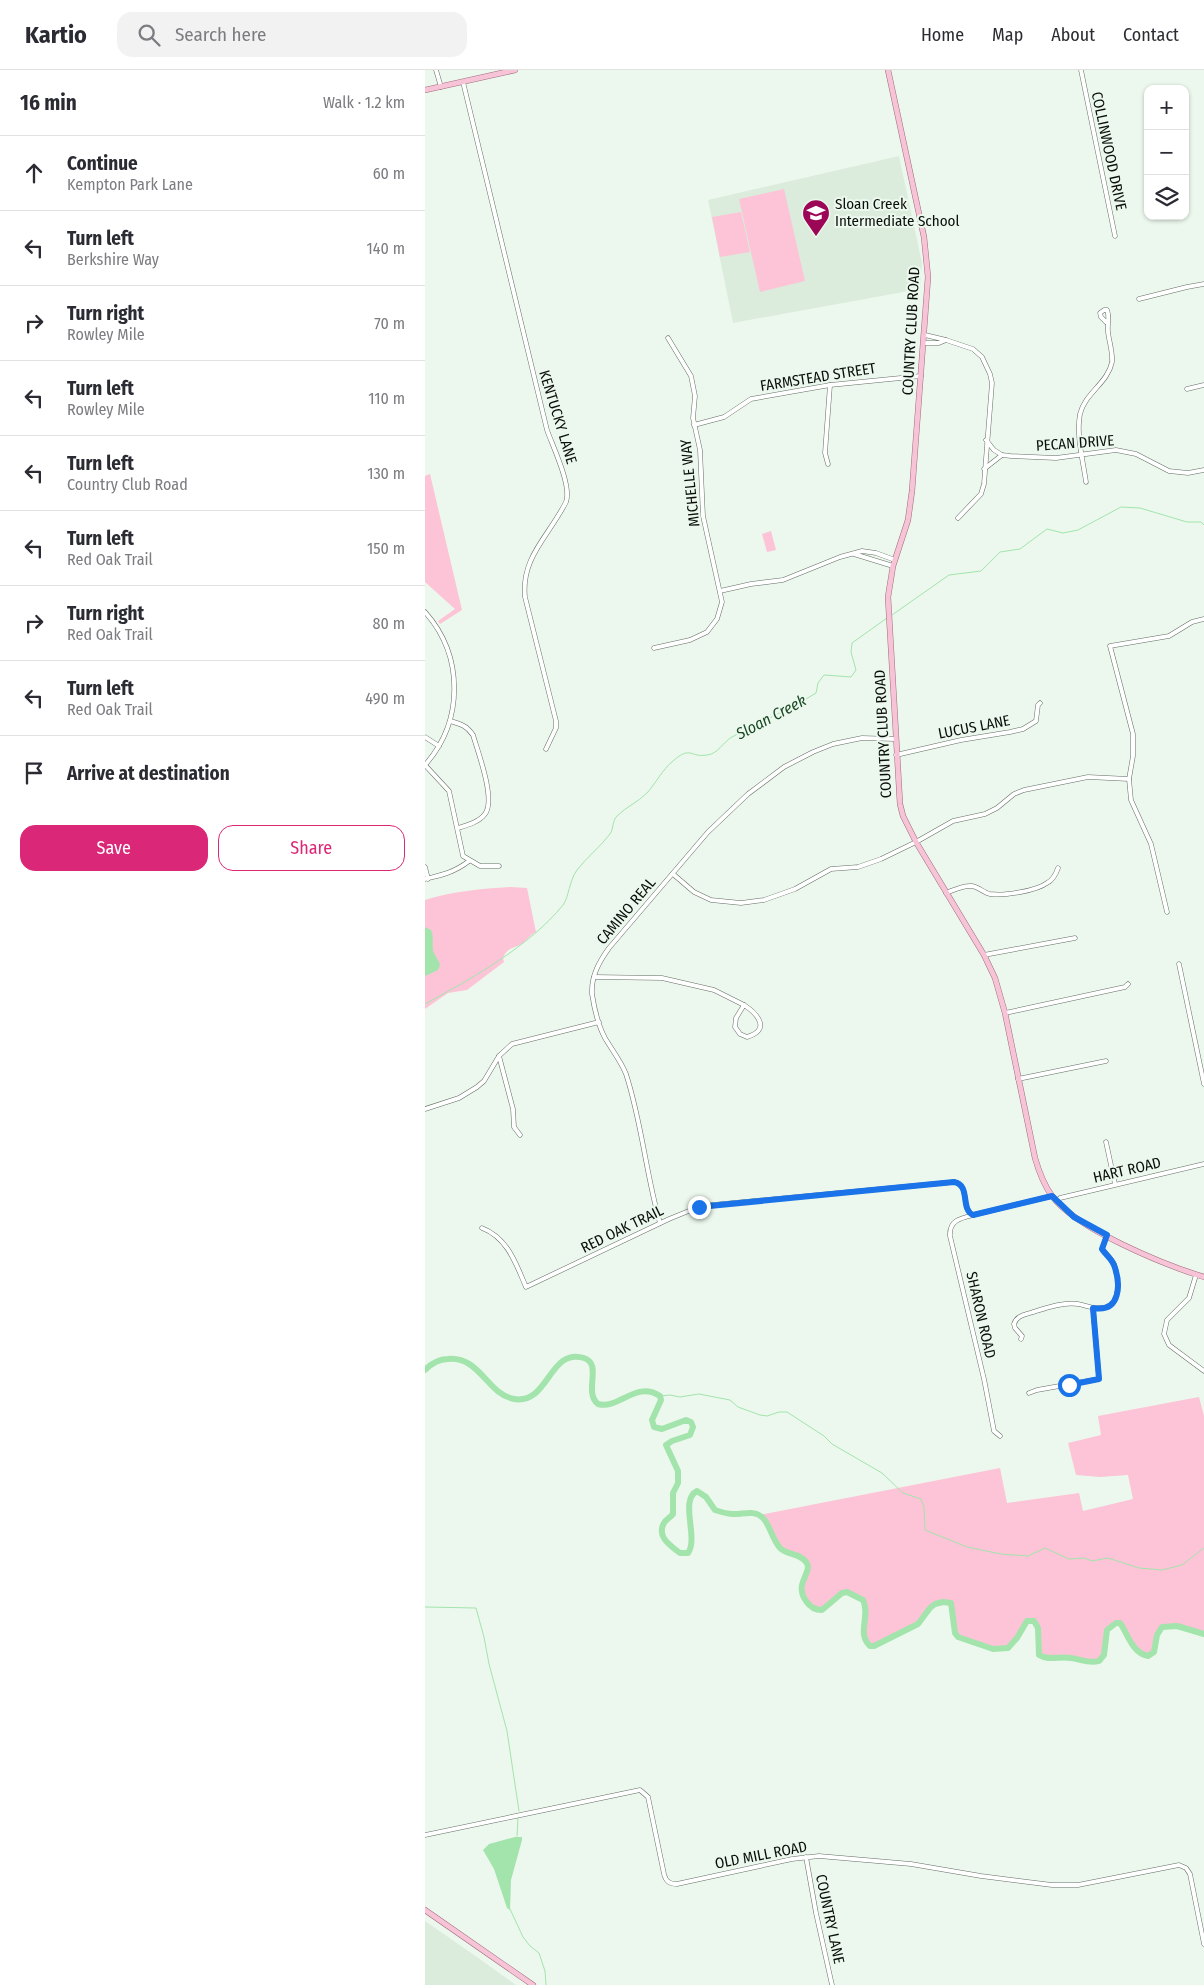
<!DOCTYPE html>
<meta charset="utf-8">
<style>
:root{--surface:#fff;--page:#f2f2f3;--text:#2b2b33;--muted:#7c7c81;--line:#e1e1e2;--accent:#db2777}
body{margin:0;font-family:"Fira Sans Condensed",sans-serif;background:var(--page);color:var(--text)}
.controls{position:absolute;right:15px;top:15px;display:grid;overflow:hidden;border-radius:10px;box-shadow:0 1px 4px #0004}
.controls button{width:45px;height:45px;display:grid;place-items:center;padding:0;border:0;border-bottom:1px solid var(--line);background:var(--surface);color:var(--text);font:25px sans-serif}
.stop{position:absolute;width:15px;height:15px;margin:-11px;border:4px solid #1a73e8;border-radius:50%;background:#fff}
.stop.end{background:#1a73e8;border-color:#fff;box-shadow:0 1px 5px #0008}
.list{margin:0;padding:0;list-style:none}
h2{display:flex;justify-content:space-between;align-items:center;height:65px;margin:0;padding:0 20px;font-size:21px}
h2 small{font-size:16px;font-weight:400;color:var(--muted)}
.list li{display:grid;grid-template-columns:32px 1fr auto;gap:15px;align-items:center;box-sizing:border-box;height:75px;padding:0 20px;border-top:1px solid var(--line)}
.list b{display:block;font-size:19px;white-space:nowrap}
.list p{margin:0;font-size:16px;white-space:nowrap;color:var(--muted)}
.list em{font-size:16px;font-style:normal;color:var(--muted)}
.actions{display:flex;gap:10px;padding:15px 20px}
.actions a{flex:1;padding:11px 0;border:1px solid var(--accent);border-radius:15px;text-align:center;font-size:18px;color:var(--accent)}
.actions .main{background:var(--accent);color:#fff}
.icon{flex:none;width:28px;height:28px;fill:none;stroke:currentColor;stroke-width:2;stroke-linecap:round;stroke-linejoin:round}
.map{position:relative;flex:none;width:779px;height:1915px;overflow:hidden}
header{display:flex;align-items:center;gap:30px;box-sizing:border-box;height:70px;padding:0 25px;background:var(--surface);border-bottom:1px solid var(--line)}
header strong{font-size:24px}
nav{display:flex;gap:28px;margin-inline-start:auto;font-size:18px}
.search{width:350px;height:45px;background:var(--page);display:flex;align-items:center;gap:12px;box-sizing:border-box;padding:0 18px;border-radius:15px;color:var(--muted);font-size:19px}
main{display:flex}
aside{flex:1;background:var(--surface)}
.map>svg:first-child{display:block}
</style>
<header>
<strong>Kartio</strong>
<div class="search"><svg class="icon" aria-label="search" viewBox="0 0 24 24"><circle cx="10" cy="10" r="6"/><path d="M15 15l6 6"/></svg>Search here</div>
<nav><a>Home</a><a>Map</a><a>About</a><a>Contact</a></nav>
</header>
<main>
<aside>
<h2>16 min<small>Walk · 1.2 km</small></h2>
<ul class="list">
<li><svg class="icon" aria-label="ahead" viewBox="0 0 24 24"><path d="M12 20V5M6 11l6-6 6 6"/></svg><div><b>Continue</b><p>Kempton Park Lane</p></div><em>60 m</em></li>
<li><svg class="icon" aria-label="left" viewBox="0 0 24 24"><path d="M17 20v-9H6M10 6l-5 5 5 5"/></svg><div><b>Turn left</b><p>Berkshire Way</p></div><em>140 m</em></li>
<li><svg class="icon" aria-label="right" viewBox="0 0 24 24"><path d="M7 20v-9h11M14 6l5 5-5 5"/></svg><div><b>Turn right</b><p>Rowley Mile</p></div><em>70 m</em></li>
<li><svg class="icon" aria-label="left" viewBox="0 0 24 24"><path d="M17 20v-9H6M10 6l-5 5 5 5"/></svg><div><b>Turn left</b><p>Rowley Mile</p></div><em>110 m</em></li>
<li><svg class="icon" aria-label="left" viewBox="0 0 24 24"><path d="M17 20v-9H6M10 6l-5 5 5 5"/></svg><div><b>Turn left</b><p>Country Club Road</p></div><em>130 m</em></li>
<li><svg class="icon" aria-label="left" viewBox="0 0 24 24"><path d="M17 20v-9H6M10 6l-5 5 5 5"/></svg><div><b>Turn left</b><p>Red Oak Trail</p></div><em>150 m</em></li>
<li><svg class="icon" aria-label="right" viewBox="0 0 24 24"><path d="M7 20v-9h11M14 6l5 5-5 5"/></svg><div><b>Turn right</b><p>Red Oak Trail</p></div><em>80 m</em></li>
<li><svg class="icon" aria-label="left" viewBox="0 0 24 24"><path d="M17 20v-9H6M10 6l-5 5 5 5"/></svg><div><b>Turn left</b><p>Red Oak Trail</p></div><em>490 m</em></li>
<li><svg class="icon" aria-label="arrive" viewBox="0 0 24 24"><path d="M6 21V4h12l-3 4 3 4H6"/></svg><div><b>Arrive at destination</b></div></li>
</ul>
<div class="actions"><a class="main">Save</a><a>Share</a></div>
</aside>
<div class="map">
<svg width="779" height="1915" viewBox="0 0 779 1915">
<rect width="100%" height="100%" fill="#ecf8ed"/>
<!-- built -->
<g fill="#dbecdd">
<polygon points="474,86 497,193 495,219 308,253 283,130"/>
<polygon points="0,1851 52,1887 91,1915 0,1915"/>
</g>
<!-- green -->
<g fill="#fcc4d6">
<polygon points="359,119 380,211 335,222 314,129"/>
<polygon points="316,142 325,182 295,187 287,147"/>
<polygon points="5,404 37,540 15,554 13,551 30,539 0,512 0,406"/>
<polygon points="346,461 351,480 342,482 337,464"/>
<path d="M 85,817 L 102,818 L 111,862 C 105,865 103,869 98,873 C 89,879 82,877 78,888 L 79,892 L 42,920 L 23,923 L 0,939 L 0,830 C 27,821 57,819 85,817 Z"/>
<path d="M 774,1327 L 779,1346 L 779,1564 L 752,1555 L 737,1556 C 731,1566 732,1576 726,1585 C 709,1587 703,1564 695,1553 L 691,1553 L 681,1560 L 680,1577 L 674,1591 C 664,1593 655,1588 645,1587 C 635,1586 627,1588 616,1586 C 608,1576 618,1562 610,1551 L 601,1550 L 592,1568 L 583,1577 L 568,1578 L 534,1567 L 531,1562 L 527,1533 L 518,1531 L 510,1534 L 493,1554 L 449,1576 L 445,1576 C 432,1563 447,1545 438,1530 C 415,1513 415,1530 397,1540 C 386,1538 376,1529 377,1517 C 377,1510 382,1503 384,1497 C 379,1483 365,1487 356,1478 C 346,1470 346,1452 335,1445 L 575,1398 L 582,1433 L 654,1423 L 658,1441 L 708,1429 L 703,1405 L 675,1407 L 651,1405 L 643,1373 L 676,1365 L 673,1346 Z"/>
</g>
<!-- water -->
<g fill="#a2e4ac">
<path d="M 0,857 L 6,860 C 9,867 7,872 8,880 C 9,885 14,890 15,895 L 13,900 L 0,906 Z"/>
<polygon points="90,1767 97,1767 97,1770 86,1810 85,1840 82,1838 69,1799 58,1780 64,1774"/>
</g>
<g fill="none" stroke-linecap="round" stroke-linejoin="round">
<!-- stream -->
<g stroke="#a2e4ac" stroke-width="1">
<polyline points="467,545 524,505 556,501 575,482 595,479 622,459 638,463 653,460 696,437 715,438 762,452 776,452 779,455"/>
<path d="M 0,934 C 46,909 105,876 138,835 C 144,827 144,811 152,800 C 162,787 175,777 185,764 C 189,758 187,751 192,746 C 201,737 213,732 222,723 C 231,713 237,700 248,691 C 266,675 265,688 282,685 C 293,684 298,672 307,667 C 334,652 364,640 391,623 L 393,613 L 399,605 L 426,607 L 431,600 L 426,582 L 427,573 L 462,548"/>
<polyline points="235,1326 245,1325 255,1327 274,1324 305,1330 313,1337 335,1345 342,1346 354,1342 362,1342 399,1366 407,1374 457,1403 478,1423 496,1429 499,1437 500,1460 542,1477 576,1484 603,1486 620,1478 644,1489 659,1488 667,1491 683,1488 714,1498 737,1500 757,1495 779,1478"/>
<polyline points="0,1537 51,1538 59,1567 64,1594 82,1661 94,1741"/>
<polyline points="92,1766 93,1748"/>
<polyline points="85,1839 98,1867 105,1876 114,1883 120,1901 121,1915"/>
</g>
<!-- river -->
<path stroke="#a2e4ac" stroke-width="6" d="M 0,1300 C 6,1294 14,1289 23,1289 C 55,1286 62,1324 89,1329 C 124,1335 124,1277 159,1288 C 178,1294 158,1322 173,1334 C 194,1340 211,1310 235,1326 L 236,1330 L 227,1350 L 229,1357 L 237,1359 L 261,1350 L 266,1352 L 268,1357 L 265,1365 L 247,1371 L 241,1375 L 253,1401 L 253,1413 L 248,1423 L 248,1444 C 246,1447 241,1449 239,1453 C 231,1467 246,1476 255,1483 L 263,1483 C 274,1468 254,1430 272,1421 L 281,1427 L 290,1440 C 296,1442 302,1444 308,1444 C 317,1445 329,1439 338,1448 C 345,1455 347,1469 355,1478 C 361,1485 375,1483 381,1492 C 389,1502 368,1513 381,1531 C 385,1537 390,1540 397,1540 L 417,1523 L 422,1522 L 438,1530 C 446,1546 431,1563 445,1576 L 449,1576 L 493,1554 L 505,1538 L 510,1534 L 518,1532 L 526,1533 L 530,1563 L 533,1567 L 568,1579 L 583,1578 L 592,1568 L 602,1551 L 609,1551 L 613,1558 L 614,1585 C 624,1591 634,1586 646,1588 C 655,1589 664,1594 674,1591 L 679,1585 L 682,1560 L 691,1553 L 695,1553 C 703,1564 707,1583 723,1586 L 729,1582 L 732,1565 L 737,1557 L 752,1556 L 779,1564"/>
<!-- minor casing -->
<g stroke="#636d65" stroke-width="5">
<g id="minor">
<polyline points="11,0 16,17"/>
<polyline points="656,0 690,166"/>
<path d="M 38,12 L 122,360 C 128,377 147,416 141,432 C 124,466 96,487 100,527 L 131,651 L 131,658 L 121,679"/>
<polyline points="714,229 762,217 779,214"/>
<polyline points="521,270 548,279 557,287 565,304 567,313 559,414 556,424 533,448"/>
<polyline points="499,273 514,273 521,270 500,265"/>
<polyline points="762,319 779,315"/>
<polyline points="269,355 299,347 326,329 405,315 496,306"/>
<polyline points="561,370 569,380 577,385 586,386 631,388 691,380 711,384 744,401 763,403 779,400"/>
<polyline points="403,394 400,383 405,315"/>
<polyline points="559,399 577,385"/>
<path d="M 661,412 C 658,390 651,366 655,344 C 660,323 683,313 687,292 C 688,283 684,271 683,262 C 682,254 685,246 682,240 L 679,240 L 675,243 L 676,247 L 681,252"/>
<polyline points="429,484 468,496"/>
<polyline points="295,521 326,514 358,510 415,487 437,481 451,483 470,490"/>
<path d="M 0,542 C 39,586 39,651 0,695"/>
<polyline points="229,578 265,570 282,562 292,549 297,532 278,446 275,380 268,348 270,326 266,306 243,268"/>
<path d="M 25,651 C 36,654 42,656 48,665 C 53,682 71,730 60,744 C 54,752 43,755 33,758"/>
<polyline points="0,667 14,676"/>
<polyline points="471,685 536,670 585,662 598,659 611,651 613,635 615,633"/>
<polyline points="0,695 24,721 38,786 55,796 74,796"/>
<polyline points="0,797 3,809"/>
<polyline points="248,804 269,822 286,830 316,833 339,830 370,819 406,799 433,797 456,789 491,772 528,751 560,744 572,738 589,724 599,720 663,707 704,709"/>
<path d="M 0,809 C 17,805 30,802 44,791"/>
<path d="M 521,823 C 529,820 538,815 547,816 C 554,817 559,823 565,824 C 579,826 611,821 622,813 C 628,810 631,804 633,798"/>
<polyline points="742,842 726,774 706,730 704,709 708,686 708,664 685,576 744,566 767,552 779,549"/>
<polyline points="559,885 650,868"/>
<polyline points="754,894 779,1014"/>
<polyline points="169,907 237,908 289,920 319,935"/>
<path d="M 319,935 C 333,944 346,960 322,967 L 315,964 L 310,957 L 311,948 Z"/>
<polyline points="580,943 700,917 703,914"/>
<polyline points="74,986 88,1039 89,1057 95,1065"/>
<polyline points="593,1009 681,991"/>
<polyline points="0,1039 34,1028 52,1017 59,1011 74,986 87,974 174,952"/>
<polyline points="681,1072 690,1114"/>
<polyline points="631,1131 635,1128 779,1094"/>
<path d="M 549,1145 C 536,1148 524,1150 525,1166 L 559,1309 L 569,1361 L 575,1366"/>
<path d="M 235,1153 C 221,1105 217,1053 201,1004 C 196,991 187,980 180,968 C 173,955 169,937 167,924 C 166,906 174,892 184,878 L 283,762 L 323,724 L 359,697 L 388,682 L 408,674 L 437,668 L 470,669"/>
<path d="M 57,1158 C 83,1168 91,1194 101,1217 L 244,1149 L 276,1136 L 529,1112 C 546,1115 535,1139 548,1145 L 627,1126"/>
<polyline points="771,1205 764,1228 742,1250 739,1264 744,1275 779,1301"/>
<path d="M 596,1269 L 597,1266 L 590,1258 L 589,1254 C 592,1245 600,1245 608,1242 C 621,1238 638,1232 653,1234 C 660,1235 668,1239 676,1238 C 697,1237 694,1209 689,1194 C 686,1188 681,1184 677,1179 L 682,1165"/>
<polyline points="604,1323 612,1320 674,1309 668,1238"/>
<path d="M 0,1765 L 215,1720 L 223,1727 L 239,1804 C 241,1812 245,1814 252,1814 L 367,1789 L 394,1786 L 486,1794 L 556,1806 L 627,1815 L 653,1815 L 754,1795 L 761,1798 L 765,1804 L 779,1874"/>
<polyline points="381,1787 391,1843 407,1915"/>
</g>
</g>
<!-- major casing -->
<g stroke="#a06b7d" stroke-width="6">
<g id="major">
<path d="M 463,0 L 499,167 L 503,207 L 487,421 L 483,450 L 468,496 L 463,527 L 475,734 L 478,746 L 491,772 L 559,885 L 570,908 L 580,943 L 610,1088 C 614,1102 619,1115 627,1126 C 651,1159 740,1195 779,1207"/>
<polyline points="0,20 90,0"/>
<polyline points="0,1840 108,1915"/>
</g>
</g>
<!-- minor -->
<use href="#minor" stroke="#fff" stroke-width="4"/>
<!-- major -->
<use href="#major" stroke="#f6c4d6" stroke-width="5"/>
</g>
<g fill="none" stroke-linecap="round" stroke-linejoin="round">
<!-- route -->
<path stroke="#1a73e8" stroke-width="6" d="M 274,1137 L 529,1112 C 546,1115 535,1139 548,1145 L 627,1126 L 649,1147 L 682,1165 L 677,1179 C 681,1185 686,1188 689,1195 C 696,1214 696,1243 668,1238 L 674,1309 L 644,1315"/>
</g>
<!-- icons -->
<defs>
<g id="school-pin" transform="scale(1.4375)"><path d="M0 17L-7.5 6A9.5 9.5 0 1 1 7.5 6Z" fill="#9b0756" stroke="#ecf8ed"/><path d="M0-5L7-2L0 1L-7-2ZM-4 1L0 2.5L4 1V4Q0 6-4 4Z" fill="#fff"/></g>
</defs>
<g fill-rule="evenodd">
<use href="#school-pin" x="391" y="143"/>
</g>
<g text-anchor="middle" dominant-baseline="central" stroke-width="4" stroke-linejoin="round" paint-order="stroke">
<!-- street labels -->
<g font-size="15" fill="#0b0f0b" stroke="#ecf8ed">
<text transform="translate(684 81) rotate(78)">COLLINWOOD DRIVE</text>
<text transform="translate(486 261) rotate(-87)">COUNTRY CLUB ROAD</text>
<text transform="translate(393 307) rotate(-9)">FARMSTEAD STREET</text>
<text transform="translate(133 347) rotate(73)">KENTUCKY LANE</text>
<text transform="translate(650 373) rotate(-4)">PECAN DRIVE</text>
<text transform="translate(265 413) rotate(-96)">MICHELLE WAY</text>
<text transform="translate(549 657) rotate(-11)">LUCUS LANE</text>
<text transform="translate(458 664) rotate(-93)">COUNTRY CLUB ROAD</text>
<text transform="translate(201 841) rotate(-50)">CAMINO REAL</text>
<text transform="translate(702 1100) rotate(-13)">HART ROAD</text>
<text transform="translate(197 1159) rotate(-26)">RED OAK TRAIL</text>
<text transform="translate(556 1245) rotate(77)">SHARON ROAD</text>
<text transform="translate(336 1785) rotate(-11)">OLD MILL ROAD</text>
<text transform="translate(405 1849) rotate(78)">COUNTRY LANE</text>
</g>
<!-- poi labels -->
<g font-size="15" fill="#0b0f0b" stroke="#ecf8ed" text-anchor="start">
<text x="410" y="134">Sloan Creek<tspan x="410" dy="17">Intermediate School</tspan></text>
</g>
<!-- water labels -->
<g font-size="16" font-style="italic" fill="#1a4925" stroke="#ecf8ed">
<text transform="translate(346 647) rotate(-28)">Sloan Creek</text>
</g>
</g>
</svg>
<div class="controls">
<button>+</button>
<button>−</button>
<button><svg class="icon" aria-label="layers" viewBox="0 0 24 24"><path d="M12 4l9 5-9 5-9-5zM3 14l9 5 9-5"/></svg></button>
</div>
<div class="stop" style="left:644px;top:1315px"></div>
<div class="stop end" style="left:274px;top:1137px"></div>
</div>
</main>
